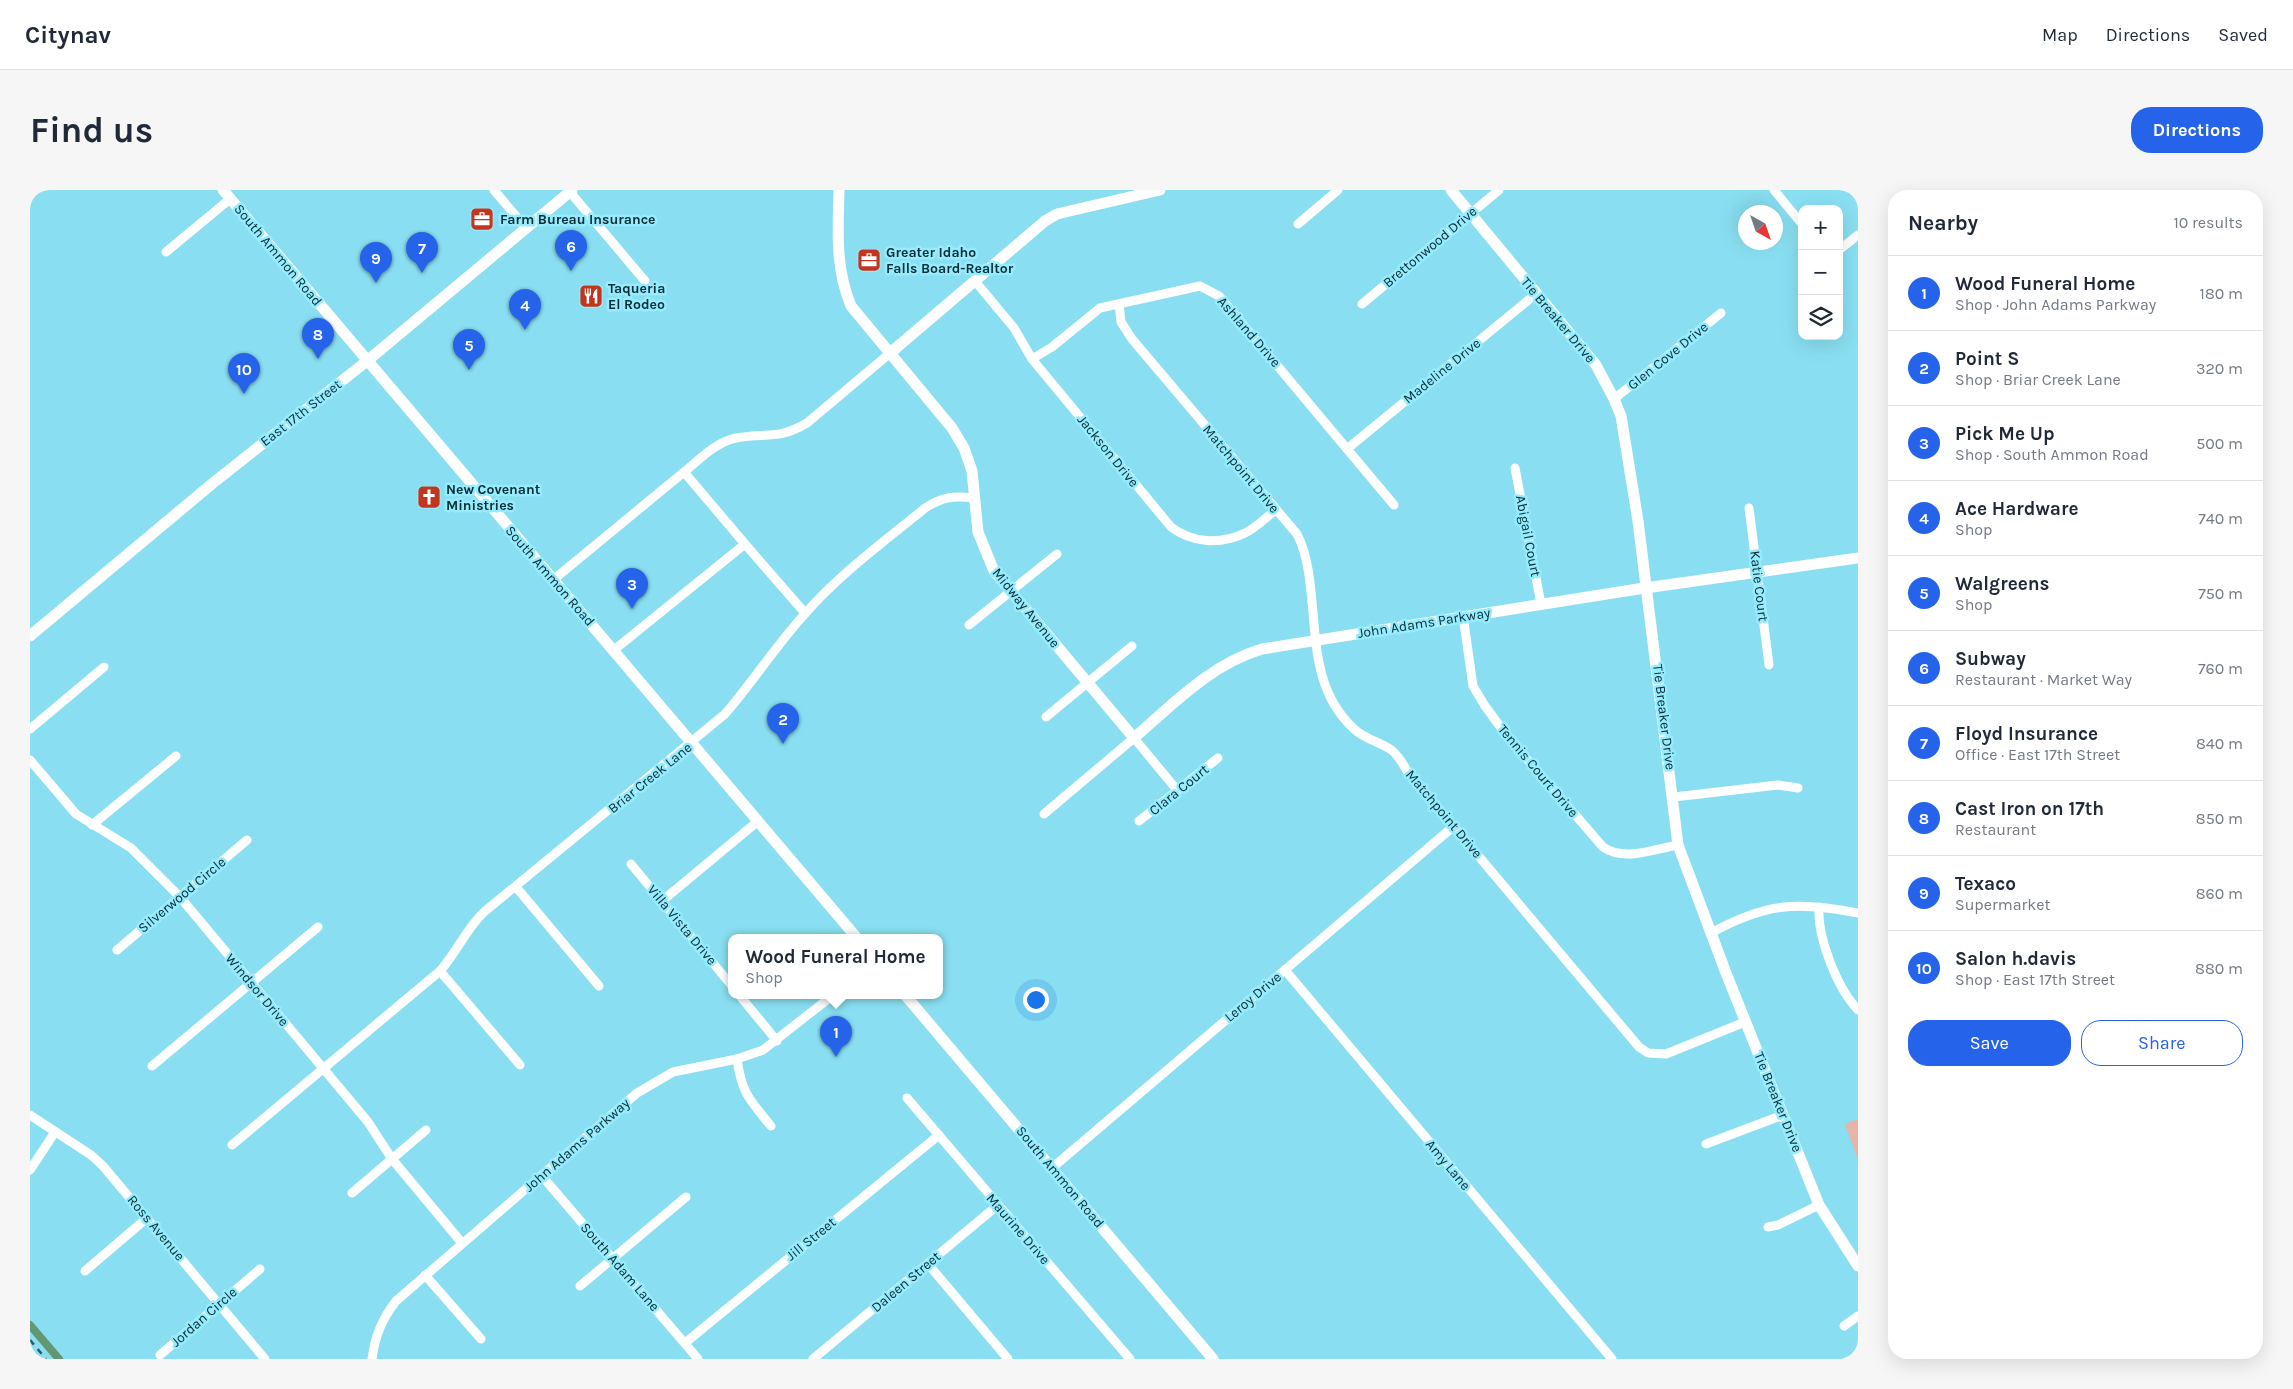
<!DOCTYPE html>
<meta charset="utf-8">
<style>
:root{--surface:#fff;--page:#f6f6f7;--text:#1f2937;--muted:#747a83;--line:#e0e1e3;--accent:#2563eb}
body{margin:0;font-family:Karla,sans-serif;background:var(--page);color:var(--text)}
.controls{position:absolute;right:15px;top:15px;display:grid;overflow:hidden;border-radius:10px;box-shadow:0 5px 20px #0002}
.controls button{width:45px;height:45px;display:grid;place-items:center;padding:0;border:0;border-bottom:1px solid var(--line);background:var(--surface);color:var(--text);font:25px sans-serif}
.compass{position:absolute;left:1708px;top:15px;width:45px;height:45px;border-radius:50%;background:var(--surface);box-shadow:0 5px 20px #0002;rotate:140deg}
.you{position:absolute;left:1005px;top:809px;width:18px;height:18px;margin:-12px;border:4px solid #fff;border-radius:50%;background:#1a73e8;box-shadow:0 0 0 8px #1a73e833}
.badge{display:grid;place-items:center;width:32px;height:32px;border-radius:50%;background:var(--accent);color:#fff;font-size:16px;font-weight:700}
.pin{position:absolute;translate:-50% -41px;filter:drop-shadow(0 1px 2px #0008)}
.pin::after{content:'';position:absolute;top:26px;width:18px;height:15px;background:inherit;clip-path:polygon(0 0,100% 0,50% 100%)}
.popup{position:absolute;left:698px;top:744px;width:215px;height:65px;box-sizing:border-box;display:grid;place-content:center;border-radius:10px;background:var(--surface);filter:drop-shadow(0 1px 4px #0005);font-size:16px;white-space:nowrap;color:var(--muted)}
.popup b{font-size:19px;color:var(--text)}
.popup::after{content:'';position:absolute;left:50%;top:100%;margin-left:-10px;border:10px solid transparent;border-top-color:var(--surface)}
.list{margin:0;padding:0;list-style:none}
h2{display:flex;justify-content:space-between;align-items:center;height:65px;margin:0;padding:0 20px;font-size:21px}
h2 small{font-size:16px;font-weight:400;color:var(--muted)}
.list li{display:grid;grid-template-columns:32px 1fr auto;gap:15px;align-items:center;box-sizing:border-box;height:75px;padding:0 20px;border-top:1px solid var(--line)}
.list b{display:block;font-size:19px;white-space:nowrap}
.list p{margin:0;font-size:16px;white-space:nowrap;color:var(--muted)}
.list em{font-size:16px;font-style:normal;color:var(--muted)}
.actions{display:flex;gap:10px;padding:15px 20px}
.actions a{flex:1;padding:11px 0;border:1px solid var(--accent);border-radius:20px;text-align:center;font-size:18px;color:var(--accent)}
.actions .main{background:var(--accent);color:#fff}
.icon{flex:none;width:28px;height:28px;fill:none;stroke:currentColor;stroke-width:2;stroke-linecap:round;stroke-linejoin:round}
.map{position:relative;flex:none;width:1828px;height:1169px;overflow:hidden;border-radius:20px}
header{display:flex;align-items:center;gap:30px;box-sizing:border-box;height:70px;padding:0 25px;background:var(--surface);border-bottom:1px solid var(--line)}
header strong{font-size:24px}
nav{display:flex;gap:28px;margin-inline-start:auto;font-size:18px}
.intro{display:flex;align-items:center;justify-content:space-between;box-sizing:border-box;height:120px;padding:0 30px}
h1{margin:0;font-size:35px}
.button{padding:12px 22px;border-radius:20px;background:var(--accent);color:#fff;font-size:18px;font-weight:700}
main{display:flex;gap:30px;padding:0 30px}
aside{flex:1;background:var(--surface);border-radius:20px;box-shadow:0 5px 20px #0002}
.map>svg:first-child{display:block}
</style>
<header>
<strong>Citynav</strong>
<nav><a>Map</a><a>Directions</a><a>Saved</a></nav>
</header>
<div class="intro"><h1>Find us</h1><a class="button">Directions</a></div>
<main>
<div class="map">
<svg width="1828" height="1169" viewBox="0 0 1828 1169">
<rect width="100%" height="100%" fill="#89dff1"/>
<!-- green -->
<polygon fill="#e8b3a8" points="1828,929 1828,970 1815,934"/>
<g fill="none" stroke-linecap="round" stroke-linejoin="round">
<!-- canal -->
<polyline stroke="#619871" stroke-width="8" points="0,1135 29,1169"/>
<!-- street -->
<g stroke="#fff" stroke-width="9">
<polyline points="464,0 496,38"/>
<polyline points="1744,0 1772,34"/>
<polyline points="540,2 615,91"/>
<polyline points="1268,34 1308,0"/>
<polyline points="1809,60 1828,45"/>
<polyline points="136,62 200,9"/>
<path d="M 945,91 L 984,138 L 1002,169 L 1141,337 C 1162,353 1190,355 1215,343 C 1226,338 1236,327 1246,320"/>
<path d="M 1089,114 L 1091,132 L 1102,149 L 1267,344 C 1289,386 1277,456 1298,502 C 1304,517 1319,538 1334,546 C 1358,559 1362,554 1377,581 L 1609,857 L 1618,863 L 1636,864 L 1715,832"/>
<polyline points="1332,114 1469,0"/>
<polyline points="1002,169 1022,157 1070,118 1170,96 1189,106 1364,315"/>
<polyline points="1584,209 1691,123"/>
<polyline points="1317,259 1507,103"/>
<polyline points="1485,278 1511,414"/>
<polyline points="1719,318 1739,475"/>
<path d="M 715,354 L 654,282 C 670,269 686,252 706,248 C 737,242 746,251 777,233 L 859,164"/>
<polyline points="523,390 654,282"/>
<path d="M 1433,426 L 1443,496 L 1455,516 L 1477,546 L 1573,657 C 1595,672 1624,659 1648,655"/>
<polyline points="939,435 1027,364"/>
<polyline points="584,460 715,354 775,423"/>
<polyline points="1016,527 1102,456"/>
<polyline points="0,539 74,477"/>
<polyline points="0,570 46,624 101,658 150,707 338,932 362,969 432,1053"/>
<polyline points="1644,607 1748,595 1768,598"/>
<polyline points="1014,624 1104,548 1147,600"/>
<polyline points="1109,631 1188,568"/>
<polyline points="62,635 146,566"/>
<polyline points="601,674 702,796"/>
<polyline points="486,697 569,796"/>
<polyline points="632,711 727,632"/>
<path d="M 1789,717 C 1787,747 1807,798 1828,820"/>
<path d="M 1681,743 C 1736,713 1767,711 1828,723"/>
<polyline points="87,760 217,650"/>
<polyline points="1255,780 1582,1169"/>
<polyline points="410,781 490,875"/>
<polyline points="710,806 747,851"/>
<path d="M 707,869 C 712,904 719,909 741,936"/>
<polyline points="122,876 288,737"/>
<polyline points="877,908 1100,1169"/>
<polyline points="0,925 61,965 73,976 235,1169"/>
<polyline points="1676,954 1753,925"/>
<path d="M 202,955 L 410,781 C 427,762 436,739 454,722 L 695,524 C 722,493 745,457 773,426 C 808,385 854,352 895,318 C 914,306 923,306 945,308"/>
<polyline points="1022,978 1424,636"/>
<polyline points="0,980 25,942"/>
<polyline points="512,986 668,1169"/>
<polyline points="322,1003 396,940"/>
<polyline points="1738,1037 1748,1035 1789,1015"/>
<polyline points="898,1074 978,1169"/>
<polyline points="55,1081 117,1028"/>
<polyline points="395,1085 451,1149"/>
<polyline points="550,1096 656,1007"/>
<polyline points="1814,1136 1828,1126"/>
<polyline points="655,1153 909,945"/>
<polyline points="130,1165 230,1079"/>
<path d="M 342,1169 C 345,1146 352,1129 366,1111 L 607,903 L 643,882 L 707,869 L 733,860 L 802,806"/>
<polyline points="783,1169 968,1015"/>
</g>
<!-- secondary -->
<g stroke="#fff" stroke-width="11">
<polyline points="193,0 827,748"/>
<path d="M 809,0 C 808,42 805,77 821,116 L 922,238 L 934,258 L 942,281 L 948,342 L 964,381 L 1104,548 C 1143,514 1181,474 1232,459 L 1608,399 L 1828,368"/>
<polyline points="1421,0 1566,175 1584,209 1591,226 1608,331 1648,655 1696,783 1789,1015 1828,1076"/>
<polyline points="859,164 1015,31 1027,24 1130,0"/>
<polyline points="0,446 183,293 337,171 542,0"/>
<polyline points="876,806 1183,1169"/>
</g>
<!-- rail -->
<polyline stroke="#2a5d67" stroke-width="2.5" stroke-dasharray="6 6" stroke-linecap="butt" points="0,1150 16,1169"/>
</g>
<!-- icons -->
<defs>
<g id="office-square" transform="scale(1.25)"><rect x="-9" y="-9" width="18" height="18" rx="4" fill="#c2361d" stroke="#96ecfe"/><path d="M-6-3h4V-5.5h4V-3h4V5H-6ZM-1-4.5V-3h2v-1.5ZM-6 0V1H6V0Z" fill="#fff"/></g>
<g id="restaurant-square" transform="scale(1.25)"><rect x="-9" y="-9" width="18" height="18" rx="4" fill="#c2361d" stroke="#96ecfe"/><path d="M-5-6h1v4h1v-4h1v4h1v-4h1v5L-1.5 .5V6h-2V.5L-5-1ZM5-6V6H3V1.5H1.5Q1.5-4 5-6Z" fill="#fff"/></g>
<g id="church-square" transform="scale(1.25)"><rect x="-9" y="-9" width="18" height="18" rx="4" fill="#c2361d" stroke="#96ecfe"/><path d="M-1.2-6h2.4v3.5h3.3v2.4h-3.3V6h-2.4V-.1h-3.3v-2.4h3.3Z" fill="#fff"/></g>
</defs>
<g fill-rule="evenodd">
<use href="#office-square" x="452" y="29"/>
<use href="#office-square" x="839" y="70"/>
<use href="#restaurant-square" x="561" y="106"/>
<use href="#church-square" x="399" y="307"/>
</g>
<g text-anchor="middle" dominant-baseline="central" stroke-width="5" stroke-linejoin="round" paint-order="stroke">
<!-- poi labels -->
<g font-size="14" font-weight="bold" fill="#062d34" stroke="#96ecfe" text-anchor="start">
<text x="470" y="29">Farm Bureau Insurance</text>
<text x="856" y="62">Greater Idaho<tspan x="856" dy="16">Falls Board-Realtor</tspan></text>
<text x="578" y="98">Taqueria<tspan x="578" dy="16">El Rodeo</tspan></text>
<text x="416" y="299">New Covenant<tspan x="416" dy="16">Ministries</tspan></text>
</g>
<!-- street labels -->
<g font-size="14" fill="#062d34" stroke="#96ecfe">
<text transform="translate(1400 57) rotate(-40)">Brettonwood Drive</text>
<text transform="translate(248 65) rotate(50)">South Ammon Road</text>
<text transform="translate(1528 130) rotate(50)">Tie Breaker Drive</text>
<text transform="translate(1219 142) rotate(49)">Ashland Drive</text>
<text transform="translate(1638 166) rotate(-39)">Glen Cove Drive</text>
<text transform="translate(1412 181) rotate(-39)">Madeline Drive</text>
<text transform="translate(271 223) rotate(-38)">East 17th Street</text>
<text transform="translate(1078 261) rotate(51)">Jackson Drive</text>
<text transform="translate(1211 279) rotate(50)">Matchpoint Drive</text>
<text transform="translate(1498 346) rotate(79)">Abigail Court</text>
<text transform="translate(520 386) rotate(49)">South Ammon Road</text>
<text transform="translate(1729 396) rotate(83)">Katie Court</text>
<text transform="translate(996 418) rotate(51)">Midway Avenue</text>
<text transform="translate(1394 433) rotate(-9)">John Adams Parkway</text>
<text transform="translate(1634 527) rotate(83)">Tie Breaker Drive</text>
<text transform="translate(1508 581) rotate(50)">Tennis Court Drive</text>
<text transform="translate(620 588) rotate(-39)">Briar Creek Lane</text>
<text transform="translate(1149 600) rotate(-39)">Clara Court</text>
<text transform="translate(1414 624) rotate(50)">Matchpoint Drive</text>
<text transform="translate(152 705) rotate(-40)">Silverwood Circle</text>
<text transform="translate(652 735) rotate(50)">Villa Vista Drive</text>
<text transform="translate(227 800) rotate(50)">Windsor Drive</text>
<text transform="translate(1223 807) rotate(-40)">Leroy Drive</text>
<text transform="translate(1748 912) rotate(68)">Tie Breaker Drive</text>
<text transform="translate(547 955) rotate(-41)">John Adams Parkway</text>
<text transform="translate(1418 975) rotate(50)">Amy Lane</text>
<text transform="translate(1030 987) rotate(50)">South Ammon Road</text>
<text transform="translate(126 1038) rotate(50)">Ross Avenue</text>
<text transform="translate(988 1039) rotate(49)">Maurine Drive</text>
<text transform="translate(781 1049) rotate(-39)">Jill Street</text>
<text transform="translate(590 1077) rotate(49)">South Adam Lane</text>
<text transform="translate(876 1092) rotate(-40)">Daleen Street</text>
<text transform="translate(174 1127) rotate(-41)">Jordan Circle</text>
</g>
</g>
</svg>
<div class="controls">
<button>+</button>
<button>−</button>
<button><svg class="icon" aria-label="layers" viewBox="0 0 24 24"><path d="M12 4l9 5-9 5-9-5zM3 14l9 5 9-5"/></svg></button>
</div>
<svg class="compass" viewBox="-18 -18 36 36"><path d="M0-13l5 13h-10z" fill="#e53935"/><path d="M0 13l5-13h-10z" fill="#747a83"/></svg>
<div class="you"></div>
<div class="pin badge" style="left:806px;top:867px">1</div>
<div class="popup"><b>Wood Funeral Home</b>Shop</div>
<div class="pin badge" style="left:753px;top:554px">2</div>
<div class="pin badge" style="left:602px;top:419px">3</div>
<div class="pin badge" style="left:495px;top:140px">4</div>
<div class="pin badge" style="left:439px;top:180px">5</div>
<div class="pin badge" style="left:541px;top:81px">6</div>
<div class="pin badge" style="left:392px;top:83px">7</div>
<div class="pin badge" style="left:288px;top:169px">8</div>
<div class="pin badge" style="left:346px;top:93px">9</div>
<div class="pin badge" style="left:214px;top:204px">10</div>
</div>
<aside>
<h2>Nearby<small>10 results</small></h2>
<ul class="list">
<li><span class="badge">1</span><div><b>Wood Funeral Home</b><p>Shop · John Adams Parkway</p></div><em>180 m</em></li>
<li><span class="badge">2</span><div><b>Point S</b><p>Shop · Briar Creek Lane</p></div><em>320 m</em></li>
<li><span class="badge">3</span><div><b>Pick Me Up</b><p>Shop · South Ammon Road</p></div><em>500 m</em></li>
<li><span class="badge">4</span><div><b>Ace Hardware</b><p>Shop</p></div><em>740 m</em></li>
<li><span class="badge">5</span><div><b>Walgreens</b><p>Shop</p></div><em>750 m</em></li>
<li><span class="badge">6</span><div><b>Subway</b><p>Restaurant · Market Way</p></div><em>760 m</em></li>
<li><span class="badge">7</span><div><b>Floyd Insurance</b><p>Office · East 17th Street</p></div><em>840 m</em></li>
<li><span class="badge">8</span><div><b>Cast Iron on 17th</b><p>Restaurant</p></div><em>850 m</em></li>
<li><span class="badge">9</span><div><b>Texaco</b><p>Supermarket</p></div><em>860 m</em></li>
<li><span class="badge">10</span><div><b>Salon h.davis</b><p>Shop · East 17th Street</p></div><em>880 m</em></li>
</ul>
<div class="actions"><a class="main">Save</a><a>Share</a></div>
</aside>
</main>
